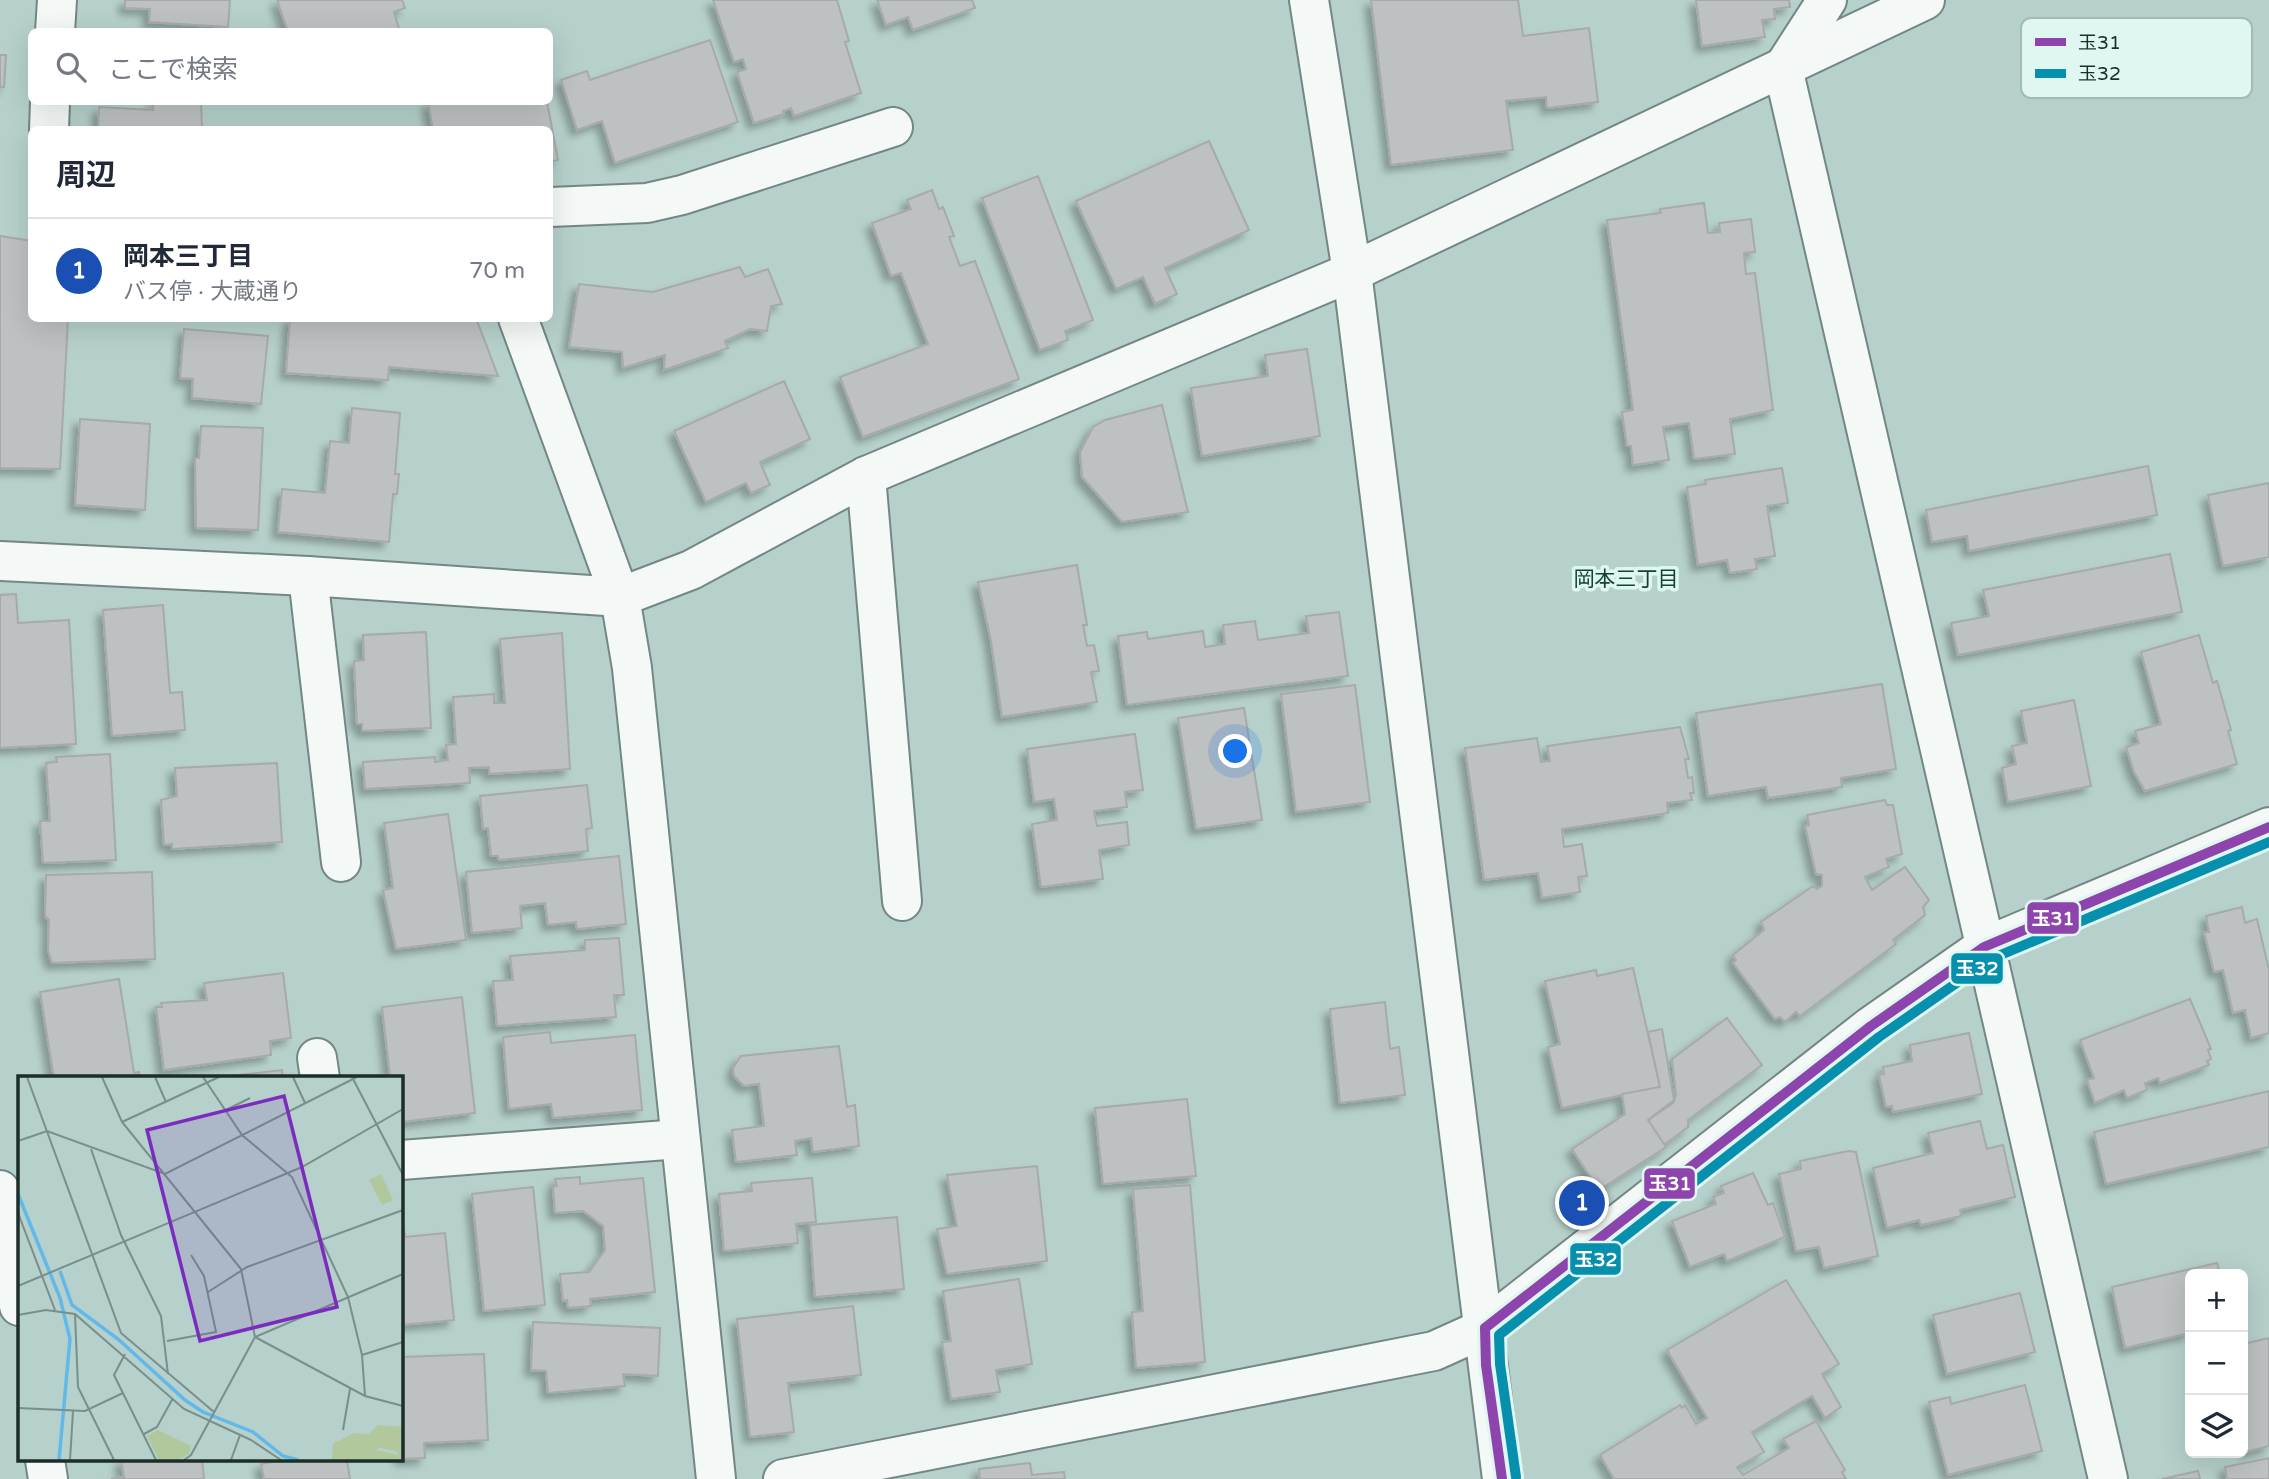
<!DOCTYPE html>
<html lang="ja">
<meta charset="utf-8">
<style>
:root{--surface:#fff;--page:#f6f6f7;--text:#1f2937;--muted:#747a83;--line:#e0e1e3;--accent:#7c3aed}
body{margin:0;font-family:"Varela Round","Noto Sans JP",sans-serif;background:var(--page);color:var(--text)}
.controls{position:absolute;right:21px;bottom:21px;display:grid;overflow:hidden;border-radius:10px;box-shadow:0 7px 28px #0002}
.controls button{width:63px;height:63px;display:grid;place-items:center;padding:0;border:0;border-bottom:2px solid var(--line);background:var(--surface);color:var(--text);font:35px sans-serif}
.you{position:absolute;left:1236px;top:752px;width:24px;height:24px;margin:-18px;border:5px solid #fff;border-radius:50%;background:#1a73e8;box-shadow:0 0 0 10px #1a73e833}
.badge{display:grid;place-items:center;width:46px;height:46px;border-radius:50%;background:var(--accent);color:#fff;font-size:23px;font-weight:700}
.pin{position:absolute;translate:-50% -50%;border:4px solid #fff;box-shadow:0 2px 7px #0006}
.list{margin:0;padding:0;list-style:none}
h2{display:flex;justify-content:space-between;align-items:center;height:91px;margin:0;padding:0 28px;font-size:30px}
h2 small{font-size:23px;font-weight:400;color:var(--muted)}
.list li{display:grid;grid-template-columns:46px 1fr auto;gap:21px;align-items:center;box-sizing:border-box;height:105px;padding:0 28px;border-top:2px solid var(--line)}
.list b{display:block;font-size:26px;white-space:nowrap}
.list p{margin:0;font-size:23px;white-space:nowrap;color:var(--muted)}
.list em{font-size:23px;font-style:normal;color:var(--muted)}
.icon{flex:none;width:38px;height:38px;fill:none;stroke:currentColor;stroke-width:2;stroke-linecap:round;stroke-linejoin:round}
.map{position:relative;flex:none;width:2269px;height:1479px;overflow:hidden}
.search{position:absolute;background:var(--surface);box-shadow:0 7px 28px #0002;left:28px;top:28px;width:525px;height:77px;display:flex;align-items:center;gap:18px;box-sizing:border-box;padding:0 24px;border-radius:10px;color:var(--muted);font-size:26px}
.panel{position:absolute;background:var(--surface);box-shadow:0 7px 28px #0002;left:28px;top:126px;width:525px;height:196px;border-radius:10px}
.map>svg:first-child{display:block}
</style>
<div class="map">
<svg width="2269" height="1479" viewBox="0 0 2269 1479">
<defs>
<filter id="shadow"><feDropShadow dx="-6" dy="6" stdDeviation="3.5" flood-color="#0004"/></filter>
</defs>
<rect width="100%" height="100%" fill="#b6d0cb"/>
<!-- building -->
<g fill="#bdc1c1" stroke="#a6aaaa" stroke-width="2" filter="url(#shadow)">
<polygon points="125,0 230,0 228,27 149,22 150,9 125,8"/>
<polygon points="277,0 402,0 405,8 394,12 400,32 288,32"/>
<polygon points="713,0 837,0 849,41 845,42 861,93 794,116 791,108 783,111 784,114 754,123 737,72 746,69 743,59 734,62"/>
<polygon points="877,0 972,0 975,8 913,30 908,17 886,25"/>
<polygon points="1371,0 1518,0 1523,36 1589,28 1598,102 1547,108 1546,97 1506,101 1513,150 1391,165"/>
<polygon points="1696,0 1789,0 1790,7 1774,9 1775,19 1762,20 1765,37 1702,46"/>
<polygon points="710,40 738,122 615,163 602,121 577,130 561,80 587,71 590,80"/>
<polygon points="0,55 6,55 4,87 0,87"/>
<polygon points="153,102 201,102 202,130 98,130 99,107 153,110"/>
<polygon points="428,102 547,102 558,160 550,162 550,130 433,130"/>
<polygon points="1209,141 1249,230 1165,268 1177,294 1155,304 1143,277 1116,289 1076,201"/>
<polygon points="1038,176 1093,320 1065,331 1068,340 1040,350 982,198"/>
<polygon points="932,190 939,209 943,207 954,236 949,237 960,266 975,261 1019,379 863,437 840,377 928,344 901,273 891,276 872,223 911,209 907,200"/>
<polygon points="1704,203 1708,233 1720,232 1719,223 1751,219 1755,252 1744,253 1746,274 1755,273 1773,410 1730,419 1735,454 1694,459 1689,423 1663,427 1669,460 1633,465 1631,446 1627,446 1622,412 1633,410 1607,220 1661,213 1660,209"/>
<polygon points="0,236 32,241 32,318 68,318 60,469 0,468"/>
<polygon points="740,267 745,277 768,269 782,304 771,306 767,331 750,329 725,341 728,348 664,370 665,355 623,368 622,352 569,347 579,284 653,292"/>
<polygon points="290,318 476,318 498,376 389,367 388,380 286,373"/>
<polygon points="184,329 268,336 261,404 192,398 193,379 180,378"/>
<polygon points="1307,349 1320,436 1202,456 1191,388 1268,376 1265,355"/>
<polygon points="784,381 810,439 760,462 770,485 751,493 746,483 706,502 674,431"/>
<polygon points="1162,405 1188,512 1122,522 1082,477 1080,452 1093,427 1105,420"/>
<polygon points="352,408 400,413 395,474 399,474 397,494 393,494 389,542 278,532 282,489 325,493 330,441 349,443"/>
<polygon points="80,419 150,424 145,510 75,505"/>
<polygon points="201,426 263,428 258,530 196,528 195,458 199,458"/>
<polygon points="2148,466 2157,515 1969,551 1967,536 1932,542 1926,510"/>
<polygon points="1782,468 1788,503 1767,506 1775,556 1755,559 1757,569 1730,573 1727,560 1698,565 1687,487 1706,484 1705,480"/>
<polygon points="2269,483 2269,557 2223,566 2208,495"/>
<polygon points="2170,554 2182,612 1958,655 1951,623 1989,616 1983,590"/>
<polygon points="1077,565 1087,625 1083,625 1087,646 1094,645 1099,671 1091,672 1097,702 1002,717 991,641 978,582"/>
<polygon points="16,594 18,623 69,620 76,744 0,748 0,595"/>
<polygon points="163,605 170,693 182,692 185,730 112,736 103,610"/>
<polygon points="1339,612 1348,676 1127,705 1118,636 1147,632 1148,639 1203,631 1205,647 1225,644 1223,625 1255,621 1258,640 1309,633 1306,616"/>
<polygon points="426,632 431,728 362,731 362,724 357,724 354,661 364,660 363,635"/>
<polygon points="562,633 570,769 489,774 489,767 469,768 470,783 365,789 363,762 435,757 435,762 448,760 446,745 456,744 453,697 494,694 494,703 505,703 500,639"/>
<polygon points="2199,635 2213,683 2217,681 2231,730 2228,731 2237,764 2145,791 2134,772 2126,747 2139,743 2135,731 2161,724 2141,652"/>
<polygon points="1882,684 1896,769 1841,778 1842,787 1768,798 1766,787 1708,796 1696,713"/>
<polygon points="1355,685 1370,802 1296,812 1281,694"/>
<polygon points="2074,700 2091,786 2008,802 2002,768 2016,764 2012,746 2027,743 2021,711"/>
<polygon points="1244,708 1262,820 1196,829 1178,718"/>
<polygon points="1680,727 1689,759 1685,759 1688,778 1692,777 1694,793 1690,793 1692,800 1667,803 1668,813 1562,829 1564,847 1582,844 1587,876 1578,877 1580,892 1542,898 1538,873 1484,880 1465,748 1537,738 1541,762 1550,761 1547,746"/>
<polygon points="1135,734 1143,790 1125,792 1127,807 1094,811 1097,826 1127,822 1129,845 1099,850 1103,879 1041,887 1032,824 1057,820 1054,799 1034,802 1027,749"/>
<polygon points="110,754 116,860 43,863 40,821 50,821 46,763 57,762 56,757"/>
<polygon points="277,763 282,842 172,849 172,844 164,845 161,800 177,796 175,768"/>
<polygon points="587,785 592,828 586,829 588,851 499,860 498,856 491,856 488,828 483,829 480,796"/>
<polygon points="1885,800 1887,805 1893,805 1902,854 1886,859 1889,867 1865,877 1872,890 1905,867 1929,900 1923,907 1925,915 1893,940 1896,944 1800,1016 1796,1012 1785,1022 1780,1017 1775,1019 1733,963 1736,960 1733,955 1764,930 1761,922 1813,886 1817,889 1822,886 1822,875 1816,874 1805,826 1809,825 1807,815"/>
<polygon points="448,814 466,940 396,949 383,890 393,888 384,823"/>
<polygon points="619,856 626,924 577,929 576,922 548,925 545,903 520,906 522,928 472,933 466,872"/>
<polygon points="152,872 155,959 52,963 48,950 49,920 45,916 46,875"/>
<polygon points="2242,907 2245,923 2257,919 2269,970 2269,1033 2251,1038 2245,1010 2233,1013 2223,970 2214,972 2204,932 2209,932 2206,916"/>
<polygon points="619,938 624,995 614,995 616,1017 497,1026 493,981 513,980 510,956 585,950 585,940"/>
<polygon points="1633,968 1660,1087 1562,1108 1548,1047 1560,1044 1545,981 1596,970 1597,976"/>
<polygon points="283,973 291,1038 270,1041 271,1055 164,1070 156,1007 162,1007 161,1003 207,1000 204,983"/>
<polygon points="119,979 134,1073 139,1072 140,1078 54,1078 40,992"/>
<polygon points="462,997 475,1113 401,1122 401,1078 383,1078 390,1076 382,1007"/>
<polygon points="2190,999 2211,1049 2208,1050 2211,1059 2207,1061 2209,1065 2160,1083 2158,1078 2145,1083 2147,1090 2127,1098 2124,1090 2095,1103 2087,1080 2094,1078 2080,1040"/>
<polygon points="1385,1002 1390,1049 1399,1047 1405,1095 1340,1103 1330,1009"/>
<polygon points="1727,1018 1762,1065 1688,1120 1688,1127 1664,1145 1648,1120 1673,1103 1676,1095 1672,1059"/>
<polygon points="1662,1029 1674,1100 1648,1120 1666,1147 1599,1190 1572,1149 1625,1114 1622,1094 1660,1087 1648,1032"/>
<polygon points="550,1032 551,1043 635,1035 642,1110 553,1118 551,1104 509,1109 503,1037"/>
<polygon points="1969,1033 1982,1094 1893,1112 1892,1106 1886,1107 1879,1075 1884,1074 1883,1067 1912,1061 1910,1045"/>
<polygon points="839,1046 847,1107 855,1105 859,1146 813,1152 811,1138 795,1141 797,1155 736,1162 732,1130 764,1126 759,1084 744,1086 734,1076 733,1068 741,1056"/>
<polygon points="282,1070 283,1078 213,1078"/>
<polygon points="2269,1091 2269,1147 2106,1184 2094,1132"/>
<polygon points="1187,1099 1196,1176 1103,1184 1095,1108"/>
<polygon points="1980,1121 1987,1149 2003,1145 2015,1197 1960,1210 1961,1216 1921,1225 1919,1220 1887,1228 1873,1168 1933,1153 1928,1133"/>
<polygon points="1848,1151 1856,1152 1878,1256 1824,1268 1819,1247 1796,1251 1779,1174 1801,1169 1800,1161"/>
<polygon points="1037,1166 1047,1261 947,1274 937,1229 957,1226 947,1175"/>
<polygon points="1753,1173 1768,1205 1773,1203 1785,1237 1727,1261 1724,1254 1690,1267 1672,1221 1716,1204 1713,1197 1724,1193 1721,1186"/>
<polygon points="580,1177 580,1184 643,1178 655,1292 590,1299 591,1306 568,1308 567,1300 563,1301 560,1274 589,1272 605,1250 603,1226 583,1211 555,1213 553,1186 557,1186 555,1179"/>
<polygon points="812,1178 816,1222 796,1224 798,1243 724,1251 719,1194 752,1191 751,1183"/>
<polygon points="1190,1185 1205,1362 1136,1368 1132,1312 1143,1311 1133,1189"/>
<polygon points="533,1187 545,1305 484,1311 472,1194"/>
<polygon points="401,1210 405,1237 445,1233 454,1320 401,1325"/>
<polygon points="897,1217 904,1289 815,1297 810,1225"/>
<polygon points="2217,1263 2220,1274 2190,1274 2190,1333 2125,1348 2112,1287"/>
<polygon points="1019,1279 1032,1364 996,1370 1000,1392 951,1399 942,1342 951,1341 943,1291"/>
<polygon points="1786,1280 1839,1364 1822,1374 1841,1407 1825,1418 1812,1396 1752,1432 1764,1452 1737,1467 1743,1475 1789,1448 1783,1439 1816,1421 1845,1470 1842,1472 1846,1479 1614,1479 1600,1455 1680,1405 1682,1408 1685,1405 1696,1424 1707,1418 1667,1350"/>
<polygon points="2020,1293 2035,1352 1947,1374 1933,1315"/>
<polygon points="853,1306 861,1375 788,1383 794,1432 750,1437 737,1319"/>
<polygon points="533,1322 660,1328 658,1376 623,1374 625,1386 548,1393 546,1371 531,1370"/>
<polygon points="2269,1338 2269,1446 2245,1452 2243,1344"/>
<polygon points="484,1354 488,1440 424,1443 425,1458 401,1459 401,1357"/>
<polygon points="2025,1385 2042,1451 1948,1475 1929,1402 1950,1397 1951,1404"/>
<polygon points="2269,1458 2269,1479 2227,1479 2225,1467"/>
<polygon points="121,1460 202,1460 204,1479 111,1479 124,1477"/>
<polygon points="273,1460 347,1460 350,1479 264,1479 261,1464 273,1462"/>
<polygon points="1030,1463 1032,1475 1064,1472 1065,1479 980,1479 979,1469"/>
<polygon points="2198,1471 2200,1479 2162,1479"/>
</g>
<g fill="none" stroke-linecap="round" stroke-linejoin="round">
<!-- minor casing -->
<g stroke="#738784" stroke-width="42">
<g id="minor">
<polyline points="1309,0 1352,272 1502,1479"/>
<polyline points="1827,0 1783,68 2108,1479"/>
<polyline points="55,32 57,0"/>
<polyline points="49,130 50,102"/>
<polyline points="550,207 647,203 682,195 893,127"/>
<polyline points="518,318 620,597 632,668 716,1479"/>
<polyline points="866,476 902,901"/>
<polyline points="0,561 308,576 620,597 691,570 866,476 1352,272 1925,0"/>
<polyline points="308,576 341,862"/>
<polyline points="317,1058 320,1078"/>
<polyline points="401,1160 680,1139"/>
<polyline points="0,1190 19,1306"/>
<polyline points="45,1460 48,1479"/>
<polyline points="783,1479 1434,1351 1485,1328 1871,1026 1984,947 2269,827"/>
</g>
</g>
<!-- minor -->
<use href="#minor" stroke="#f4f8f7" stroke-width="38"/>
<!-- bus-1 casing -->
<g stroke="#dff6f1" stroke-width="16">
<g id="bus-1">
<polyline points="1485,1328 1871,1026 1984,947 2269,827"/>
<polyline points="1485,1328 1486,1365 1502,1479"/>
</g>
</g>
<!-- bus-2 casing -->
<g stroke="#dff6f1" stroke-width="16">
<polyline id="bus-2" points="1516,1477 1500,1364 1499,1335 1879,1037 1991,959 2269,842"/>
</g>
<!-- bus-1 -->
<use href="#bus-1" stroke="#8e44ad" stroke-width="10"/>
<!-- bus-2 -->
<use href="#bus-2" stroke="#0690ad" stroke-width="10"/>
</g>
<g text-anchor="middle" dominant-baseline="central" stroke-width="7" stroke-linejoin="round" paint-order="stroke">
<!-- neighbourhood labels -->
<g font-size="21" fill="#14423a" stroke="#dff6f1">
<text x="1626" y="579">岡本三丁目</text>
</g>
</g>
<!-- overview -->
<g transform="translate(18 1076)">
<rect width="385" height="385" fill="#b6d0cb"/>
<path d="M 360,349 L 385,351 L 385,384 L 378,375 L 362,372 L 329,384 L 314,384 L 315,368 L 336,357 L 351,358 Z" fill="#b1c79c"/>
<path d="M 140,354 L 173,370 L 171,378 L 161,384 L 141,384 L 129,360 ZM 317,365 L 385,380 L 385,384 L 315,384 Z" fill="#b1c79c"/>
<path d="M 363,98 L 375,124 L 364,129 L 351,104 Z" fill="#b1c79c"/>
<path fill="none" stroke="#60b9e9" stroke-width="3.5" d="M 0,118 L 42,222 L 52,263 L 41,384M 42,195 L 54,229 L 100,263 L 167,324 L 185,336 L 235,356 L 265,380 L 280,384"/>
<path fill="none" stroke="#788f8b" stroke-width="2" d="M 9,1 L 103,257 L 196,336M 84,1 L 104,46 L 223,193 L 237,261 L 347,320 L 385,330M 137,1 L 148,26M 185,1 L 224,59 L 274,101 L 330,221 L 344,279 L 347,320M 275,1 L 287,27M 334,1 L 385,99M 206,35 L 232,22M 104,46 L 201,1M 0,65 L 29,55 L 147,98 L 339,1M 73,73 L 103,159 L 143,240 L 150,298M 0,137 L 37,234M 0,210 L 284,91 L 385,33M 190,216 L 229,191 L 385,134M 57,238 L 60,311 L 96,384M 0,239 L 28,234 L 57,238 L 166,333 L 233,364 L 263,384M 149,265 L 198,256 L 186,200 L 173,179M 107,278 L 96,299 L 138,384M 344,279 L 385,266M 0,332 L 67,335 L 105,317M 325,354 L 332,313M 126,358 L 139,351 L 155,322M 52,384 L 55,335M 166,384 L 173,379 L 237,261 L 385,198M 213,384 L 222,359"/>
<path fill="#7b2cbf" fill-opacity="0.15" stroke="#7b2cbf" stroke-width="3.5" d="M 266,20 L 319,231 L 182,265 L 129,54 Z"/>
<rect width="385" height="385" fill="none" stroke="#1c2e2a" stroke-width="3.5"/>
</g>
<!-- legend -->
<rect x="2021" y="18" width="231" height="80" rx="10" fill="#dff6f1" stroke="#a4bab5" stroke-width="2"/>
<rect x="2035" y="38" width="31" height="8" fill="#8e44ad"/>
<rect x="2035" y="69" width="31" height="9" fill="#0690ad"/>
<g font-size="19" fill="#1c2e2a">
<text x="2078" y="49">玉31</text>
<text x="2078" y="80">玉32</text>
</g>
<g stroke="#dff6f1" stroke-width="2.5">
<rect x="2026" y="901" width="54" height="34" rx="7" fill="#8e44ad"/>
<rect x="1950" y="952" width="54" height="33" rx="7" fill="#0690ad"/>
<rect x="1643" y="1167" width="53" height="33" rx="7" fill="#8e44ad"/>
<rect x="1569" y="1242" width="53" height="34" rx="7" fill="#0690ad"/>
</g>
<g font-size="19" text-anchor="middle" font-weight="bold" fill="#fff">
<text x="2053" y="925">玉31</text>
<text x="1977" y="975">玉32</text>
<text x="1670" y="1190">玉31</text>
<text x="1596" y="1266">玉32</text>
</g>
</svg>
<div class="controls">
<button>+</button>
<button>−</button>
<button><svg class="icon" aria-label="layers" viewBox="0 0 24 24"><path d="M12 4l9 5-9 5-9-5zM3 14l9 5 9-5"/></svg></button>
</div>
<div class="you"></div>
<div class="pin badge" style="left:1582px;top:1203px;background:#1a4fb4">1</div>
<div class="search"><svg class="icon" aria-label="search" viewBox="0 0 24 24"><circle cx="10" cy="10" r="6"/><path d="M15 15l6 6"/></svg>ここで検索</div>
<section class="panel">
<h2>周辺<small></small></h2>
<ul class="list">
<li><span class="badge" style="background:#1a4fb4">1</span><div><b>岡本三丁目</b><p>バス停 · 大蔵通り</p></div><em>70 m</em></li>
</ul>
</section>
</div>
